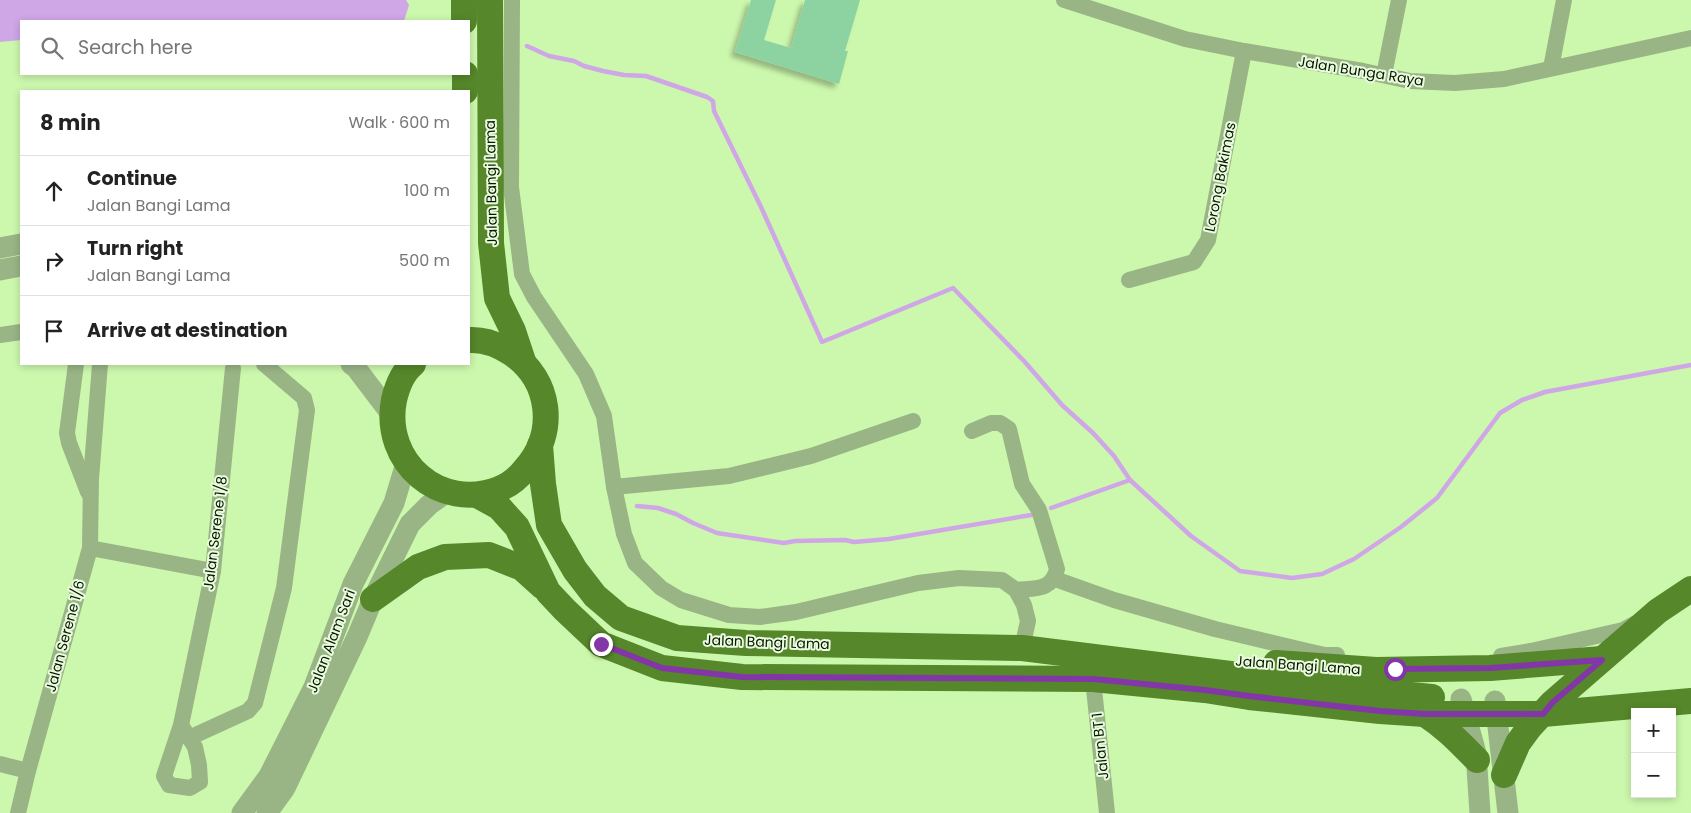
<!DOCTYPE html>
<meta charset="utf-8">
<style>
:root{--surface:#fff;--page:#f6f6f6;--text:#222;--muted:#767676;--line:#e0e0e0}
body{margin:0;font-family:Poppins,sans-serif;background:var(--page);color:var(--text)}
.controls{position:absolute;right:15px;bottom:15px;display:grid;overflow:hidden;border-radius:0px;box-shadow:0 2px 8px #0003}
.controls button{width:45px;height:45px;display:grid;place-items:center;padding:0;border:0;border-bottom:1px solid var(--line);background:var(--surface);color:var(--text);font:25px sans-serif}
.stop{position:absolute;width:15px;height:15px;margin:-11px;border:4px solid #8336a7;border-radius:50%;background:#fff}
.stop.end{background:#8336a7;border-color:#fff;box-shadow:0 1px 5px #0008}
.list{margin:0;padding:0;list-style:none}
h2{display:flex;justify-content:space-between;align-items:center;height:65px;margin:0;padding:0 20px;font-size:21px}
h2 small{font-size:16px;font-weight:400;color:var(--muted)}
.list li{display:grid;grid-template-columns:32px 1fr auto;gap:15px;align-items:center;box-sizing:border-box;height:70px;padding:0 20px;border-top:1px solid var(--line)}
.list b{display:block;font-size:19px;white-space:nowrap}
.list p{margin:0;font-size:16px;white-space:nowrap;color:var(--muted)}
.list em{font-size:16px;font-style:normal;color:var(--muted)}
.icon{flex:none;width:28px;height:28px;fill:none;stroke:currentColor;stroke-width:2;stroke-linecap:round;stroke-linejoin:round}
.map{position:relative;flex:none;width:1691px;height:813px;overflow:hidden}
.search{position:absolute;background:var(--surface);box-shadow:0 2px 8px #0003;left:20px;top:20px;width:450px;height:55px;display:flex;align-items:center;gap:12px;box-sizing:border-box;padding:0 18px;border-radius:0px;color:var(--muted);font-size:19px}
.panel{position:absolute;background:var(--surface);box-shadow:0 2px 8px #0003;left:20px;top:90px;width:450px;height:275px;border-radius:0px}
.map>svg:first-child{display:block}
</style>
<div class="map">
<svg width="1691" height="813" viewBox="0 0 1691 813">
<defs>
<filter id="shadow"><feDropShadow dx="-4.5" dy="4.5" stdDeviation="2.5" flood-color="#0004"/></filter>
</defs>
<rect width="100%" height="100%" fill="#ccf8ad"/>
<!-- water -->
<polygon fill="#cfa6e6" points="0,0 406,0 409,5 404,21 266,21 260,20 245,21 21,21 21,40 0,42"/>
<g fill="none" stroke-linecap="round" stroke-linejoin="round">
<!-- stream -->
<g stroke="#cfa6e6" stroke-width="4.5">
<polyline points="527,46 549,56 574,61 584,66 603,71 624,75 646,76 707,97 713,101 714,111 761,207 822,342 953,288 1024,361 1062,405 1093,433 1114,456 1130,480 1191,536 1240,571 1292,578 1322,574 1354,559 1401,527 1437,498 1500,413 1522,400 1545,392 1691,365"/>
<polyline points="637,506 658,508 676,514 693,523 717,533 784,543 795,541 845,540 854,542 889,539 1037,514"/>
<polyline points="1051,508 1130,480"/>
</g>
</g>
<!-- building -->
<polygon fill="#8dd3a2" filter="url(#shadow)" points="751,0 776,0 764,40 791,48 805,0 860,0 845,51 848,51 839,84 735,52"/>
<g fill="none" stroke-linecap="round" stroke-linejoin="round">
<!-- minor -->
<g stroke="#99b586" stroke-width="16">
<polyline points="512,0 511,187 522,274 534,297 586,374 604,416 614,487 624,534 635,563 661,588 681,600 729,615 760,617 796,612 918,583 959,578 1002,580 1016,590 1024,605 1028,621 1022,648"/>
<polyline points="1064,0 1185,39 1244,51 1363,71 1410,81 1455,83 1504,79 1691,38"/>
<polyline points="1551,68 1564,0"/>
<polyline points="1384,75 1399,0"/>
<polyline points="1129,280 1194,262 1208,240 1244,51"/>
<polyline points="0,335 21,332"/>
<polyline points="76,364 67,433 69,443 88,492"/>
<path d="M 972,431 L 991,423 L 1000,423 L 1009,429 L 1022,484 L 1039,510 L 1057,569 C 1052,591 1035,588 1016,590"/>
<polyline points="614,487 729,476 811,456 913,421"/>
<polyline points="90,548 213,571"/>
<polyline points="1055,579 1114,600 1215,629 1307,651 1325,655 1337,655"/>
<polyline points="1501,656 1531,651 1623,630 1634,624"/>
<polyline points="1093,679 1107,813"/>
<polyline points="181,725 164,776 169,785 190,788 200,782 199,765 195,747 181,725 213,571 233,368"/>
<polyline points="189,738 248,711 255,703 284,588 307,410 304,398 264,364"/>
<polyline points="0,764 28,771"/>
<polyline points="18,813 28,771 90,548 91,479 100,364"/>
</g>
<!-- tertiary -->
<g stroke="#99b586" stroke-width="21">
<polyline points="0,248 21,244"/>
<polyline points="0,270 21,266"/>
<polyline points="351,364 356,368 391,414"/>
<polyline points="1461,699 1476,753 1480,813"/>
<polyline points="1495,701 1508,813"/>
<polyline points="242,813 269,776 314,687 353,584 394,503 406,463"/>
<polyline points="267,813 285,788 357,637 373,599 410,524 429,505 447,492"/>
</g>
<!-- primary -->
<g stroke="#56872a" stroke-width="26">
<polyline points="464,0 464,21"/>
<polyline points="490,0 491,243 497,298 513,331 523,361"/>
<polyline points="465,74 465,91"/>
<path d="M 413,364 C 403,372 397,387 394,400 C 382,462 440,512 499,489 C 510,485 519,477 526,468 C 557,432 551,380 511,353 C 499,345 484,339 469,340"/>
<polyline points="540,445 543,484 549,525 575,570 595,596 621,618 677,638 746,643 1022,648 1377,692 1432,697"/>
<polyline points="477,495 499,507 517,527 548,592 565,610 601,644 662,668 742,677 1093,679 1205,690 1249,697 1380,711 1425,714 1543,714 1691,701"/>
<polyline points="373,599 418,567 445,557 489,555 522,568 542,586"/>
<polyline points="1276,663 1376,670 1490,668 1602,659"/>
<path d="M 1425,714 C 1445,727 1460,743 1477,760"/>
<polyline points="1504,775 1518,743 1529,728 1552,703 1658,611 1691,589"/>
</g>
</g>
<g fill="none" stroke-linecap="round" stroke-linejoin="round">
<!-- route -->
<polyline stroke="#8336a7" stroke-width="6" points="601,644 662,668 742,677 1093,679 1205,690 1249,696 1380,711 1425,714 1543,714 1552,703 1602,660 1490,668 1395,669"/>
</g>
<g text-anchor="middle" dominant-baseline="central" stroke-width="4" stroke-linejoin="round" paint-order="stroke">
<!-- street labels -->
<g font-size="14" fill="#091800" stroke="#eafcde">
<text transform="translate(1361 71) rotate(9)">Jalan Bunga Raya</text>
<text transform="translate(1220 177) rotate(-79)">Lorong Bakimas</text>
<text transform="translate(491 183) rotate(-91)">Jalan Bangi Lama</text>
<text transform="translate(215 533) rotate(-83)">Jalan Serene 1/8</text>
<text transform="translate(65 636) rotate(-75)">Jalan Serene 1/6</text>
<text transform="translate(331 641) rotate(-69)">Jalan Alam Sari</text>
<text transform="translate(767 642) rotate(2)">Jalan Bangi Lama</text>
<text transform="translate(1298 665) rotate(4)">Jalan Bangi Lama</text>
<text transform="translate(1100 746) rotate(-96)">Jalan BT 1</text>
</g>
</g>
</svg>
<div class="controls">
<button>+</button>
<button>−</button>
</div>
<div class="stop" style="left:1395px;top:669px"></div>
<div class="stop end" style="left:601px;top:644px"></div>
<div class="search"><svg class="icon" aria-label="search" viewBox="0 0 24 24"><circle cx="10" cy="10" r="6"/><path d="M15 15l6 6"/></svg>Search here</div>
<section class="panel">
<h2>8 min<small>Walk · 600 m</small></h2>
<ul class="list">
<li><svg class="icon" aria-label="ahead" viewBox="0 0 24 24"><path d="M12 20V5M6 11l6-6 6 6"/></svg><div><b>Continue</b><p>Jalan Bangi Lama</p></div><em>100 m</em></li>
<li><svg class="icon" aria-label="right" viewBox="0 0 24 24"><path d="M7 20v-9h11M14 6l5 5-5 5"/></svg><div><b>Turn right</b><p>Jalan Bangi Lama</p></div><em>500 m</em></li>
<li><svg class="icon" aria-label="arrive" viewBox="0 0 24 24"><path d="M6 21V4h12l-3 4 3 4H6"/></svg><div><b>Arrive at destination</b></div></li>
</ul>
</section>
</div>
